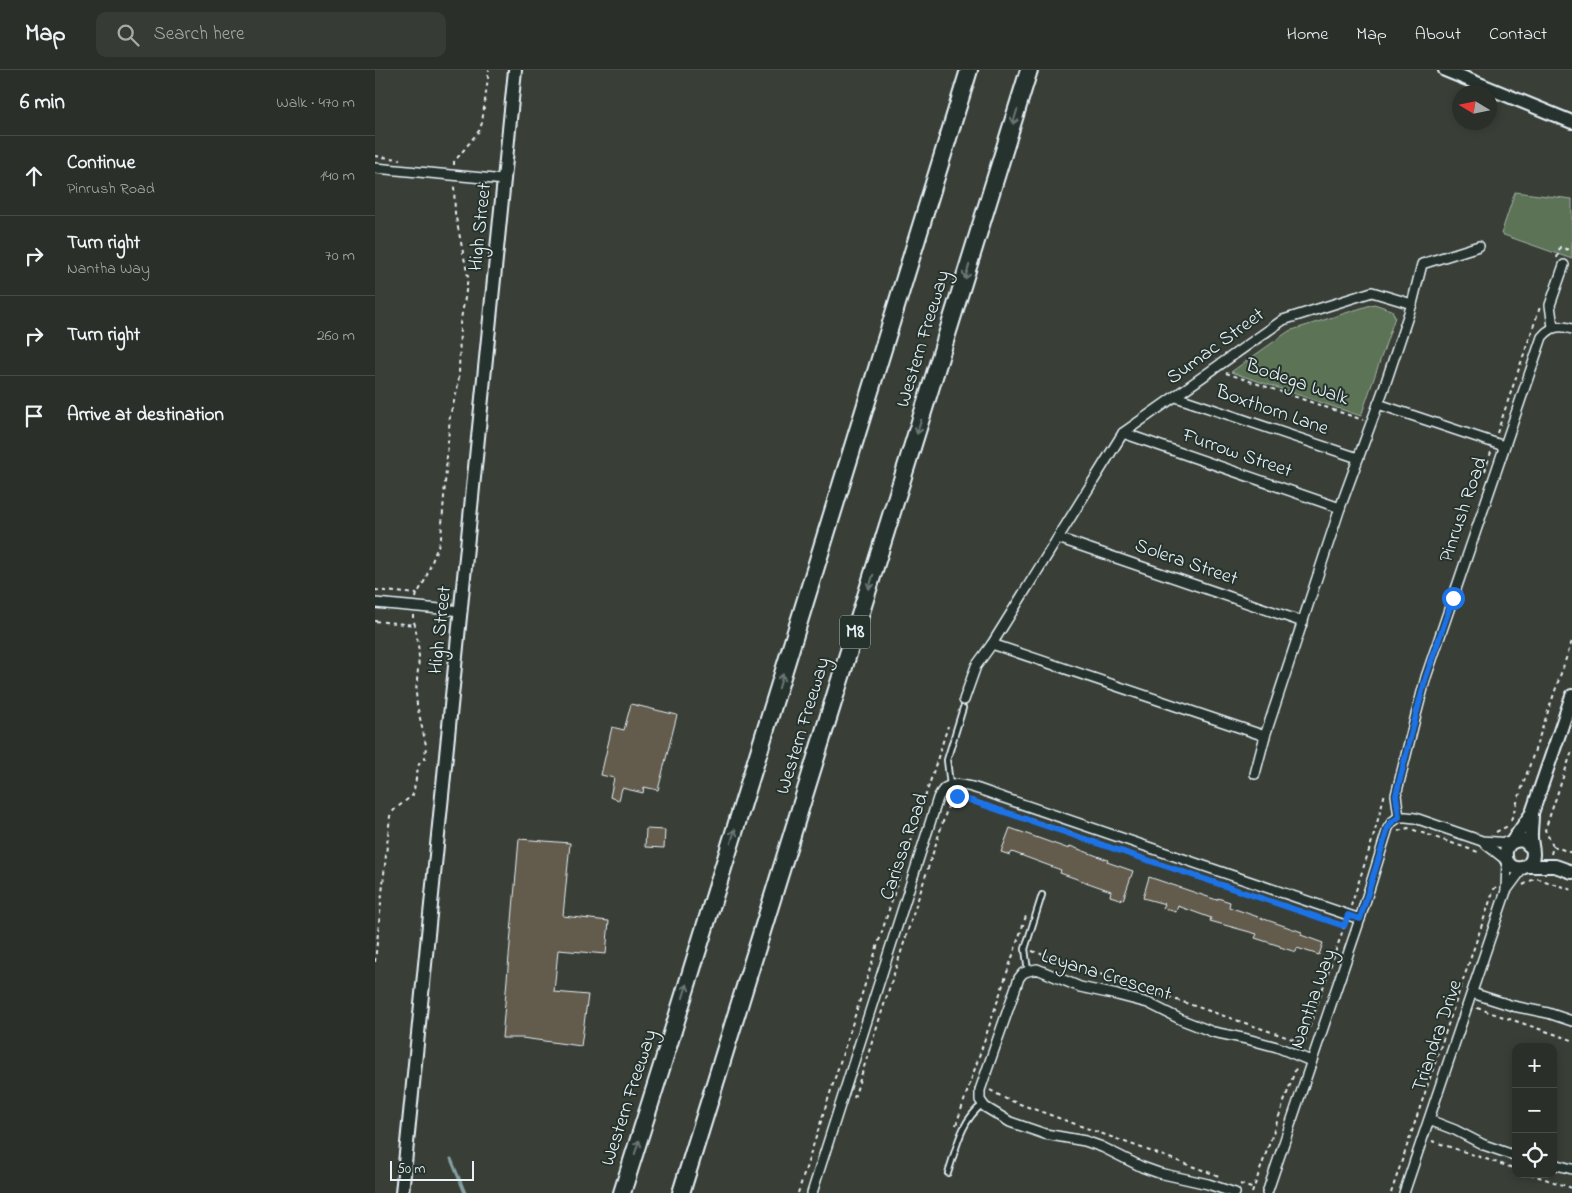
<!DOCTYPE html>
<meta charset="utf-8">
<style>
:root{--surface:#2b2f29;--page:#373b35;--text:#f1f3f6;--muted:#a6a9a8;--line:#474a46}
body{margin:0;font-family:"Indie Flower",sans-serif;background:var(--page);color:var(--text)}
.controls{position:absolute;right:15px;bottom:15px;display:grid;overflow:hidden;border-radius:10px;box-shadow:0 2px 8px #0003}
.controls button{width:45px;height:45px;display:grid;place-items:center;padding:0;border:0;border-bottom:1px solid var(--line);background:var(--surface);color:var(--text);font:25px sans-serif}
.compass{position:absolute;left:1077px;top:15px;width:45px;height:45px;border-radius:50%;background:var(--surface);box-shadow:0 2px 8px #0003;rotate:280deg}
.scale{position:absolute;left:15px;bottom:12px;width:84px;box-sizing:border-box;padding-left:5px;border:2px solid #e8f1f8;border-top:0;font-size:14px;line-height:18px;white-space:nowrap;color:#e8f1f8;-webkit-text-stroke:4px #26332d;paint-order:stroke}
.stop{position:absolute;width:15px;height:15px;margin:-11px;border:4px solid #1a73e8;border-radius:50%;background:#fff}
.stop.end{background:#1a73e8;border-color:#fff;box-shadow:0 1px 5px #0008}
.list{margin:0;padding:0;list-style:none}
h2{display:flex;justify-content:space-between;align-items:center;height:65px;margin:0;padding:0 20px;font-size:21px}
h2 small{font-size:16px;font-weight:400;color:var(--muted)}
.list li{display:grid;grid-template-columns:32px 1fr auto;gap:15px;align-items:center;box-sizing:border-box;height:80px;padding:0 20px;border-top:1px solid var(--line)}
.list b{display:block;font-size:19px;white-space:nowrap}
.list p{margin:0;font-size:16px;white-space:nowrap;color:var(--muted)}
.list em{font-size:16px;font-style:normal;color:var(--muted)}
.icon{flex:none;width:28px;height:28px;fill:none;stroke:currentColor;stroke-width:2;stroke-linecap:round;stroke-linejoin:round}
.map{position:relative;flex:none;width:1197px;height:1123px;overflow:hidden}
header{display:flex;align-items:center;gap:30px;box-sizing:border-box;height:70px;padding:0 25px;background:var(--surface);border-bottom:1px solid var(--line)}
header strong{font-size:24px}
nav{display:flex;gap:28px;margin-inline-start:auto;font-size:18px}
.search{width:350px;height:45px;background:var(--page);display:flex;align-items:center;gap:12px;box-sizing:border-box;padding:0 18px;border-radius:10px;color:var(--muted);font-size:19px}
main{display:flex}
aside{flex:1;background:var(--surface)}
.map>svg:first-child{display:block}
</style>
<header>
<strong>Map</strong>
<div class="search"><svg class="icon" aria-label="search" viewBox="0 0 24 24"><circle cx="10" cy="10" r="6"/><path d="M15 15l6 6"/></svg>Search here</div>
<nav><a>Home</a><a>Map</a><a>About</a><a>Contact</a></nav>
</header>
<main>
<aside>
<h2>6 min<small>Walk · 470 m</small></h2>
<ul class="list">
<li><svg class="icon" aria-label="ahead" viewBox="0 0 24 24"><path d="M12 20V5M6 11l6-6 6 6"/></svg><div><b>Continue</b><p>Pinrush Road</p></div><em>140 m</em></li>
<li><svg class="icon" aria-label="right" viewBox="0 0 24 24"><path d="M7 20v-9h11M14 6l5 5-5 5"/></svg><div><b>Turn right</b><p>Nantha Way</p></div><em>70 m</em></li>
<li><svg class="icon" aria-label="right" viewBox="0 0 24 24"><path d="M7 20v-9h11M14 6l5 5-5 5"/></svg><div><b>Turn right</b></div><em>260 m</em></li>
<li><svg class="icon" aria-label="arrive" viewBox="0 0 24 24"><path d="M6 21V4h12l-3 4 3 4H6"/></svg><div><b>Arrive at destination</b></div></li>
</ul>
</aside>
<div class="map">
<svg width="1197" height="1123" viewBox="0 0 1197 1123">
<rect width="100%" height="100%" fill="#393f37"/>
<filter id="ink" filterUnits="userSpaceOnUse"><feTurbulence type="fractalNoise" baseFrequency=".02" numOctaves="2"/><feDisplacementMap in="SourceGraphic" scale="10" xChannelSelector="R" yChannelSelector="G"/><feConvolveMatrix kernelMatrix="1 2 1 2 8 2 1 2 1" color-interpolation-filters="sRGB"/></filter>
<g filter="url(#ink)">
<!-- green -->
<g fill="#5c7357" stroke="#a2b2a8">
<polygon points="1140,122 1197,129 1197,189 1126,164"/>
<polygon points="999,234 1017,240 1020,247 986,346 856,302 914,261"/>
</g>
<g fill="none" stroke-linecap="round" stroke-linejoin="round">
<!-- stream -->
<polyline stroke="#87a0a4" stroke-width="3" points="76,1089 90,1123"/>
</g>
<!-- building -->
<g fill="#645c4d" stroke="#e8f1f8">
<polygon points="256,634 302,645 283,720 269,717 268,723 247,718 244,730 235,727 239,708 226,705 237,657 249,660"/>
<polygon points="635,758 694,779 695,776 733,790 732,792 758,801 748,830 735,826 736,821 685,803 686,800 637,782 635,785 626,782"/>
<polygon points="271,759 290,760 289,778 270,777"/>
<polygon points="144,769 195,773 188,846 234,851 231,884 183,880 179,922 213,925 206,976 147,968 127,968"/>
<polygon points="774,807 842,830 843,828 855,832 854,837 927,862 926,865 948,873 944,885 922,878 921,882 905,877 905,876 880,868 882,864 835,851 836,848 803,836 801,842 788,838 790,834 768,828"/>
</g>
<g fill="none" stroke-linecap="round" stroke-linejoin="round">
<!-- lane casing -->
<g stroke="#e8f1f8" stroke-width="8">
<g id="lane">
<polyline points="575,715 572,690 588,638"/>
<polyline points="653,901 650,879 667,825"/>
<path d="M 573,1103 C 582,1077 585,1052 608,1034"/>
</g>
</g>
<!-- street casing -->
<g stroke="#e8f1f8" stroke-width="12">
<g id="street">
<polyline points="0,98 130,110"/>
<polygon points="997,222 1037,234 1009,318 965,438 890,666 617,574 748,363 908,250"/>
<polyline points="1037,234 1047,194 1104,176"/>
<polyline points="1178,257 1175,235 1189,195"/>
<polyline points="801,327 983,388"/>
<polyline points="1003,334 1129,376"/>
<polyline points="748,363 965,438"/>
<polyline points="683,468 928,552"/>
<polyline points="0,533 87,541"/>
<polyline points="589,630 601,596 617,574"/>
<polyline points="880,704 890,666"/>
<path d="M 1024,747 L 1021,725 L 1041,645 L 1051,607 L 1167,267 C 1175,257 1184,254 1197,259"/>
<polyline points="1108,772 1131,790"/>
<polyline points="1131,820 1132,791"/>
<polyline points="1097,923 1138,936 1173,943 1197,951"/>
<polyline points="1054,1050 1080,1060 1109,1075 1141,1086"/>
<polyline points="1178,1094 1197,1099"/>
<path d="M 437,1123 L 563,728 C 566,723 568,718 574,716 C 586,710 616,724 629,728 L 985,849"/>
<polyline points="860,1123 833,1114 784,1103 767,1097 727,1077 710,1071 670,1064 635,1052 610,1037 605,1030 605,1020 644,908 648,903 653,901 662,899 705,917 742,925 773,933 807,950 838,962 872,969 902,977 936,991"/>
<polyline points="892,1123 985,849 1013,758 1017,752 1024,747 1031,747 1040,748 1107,771 1135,773"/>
<polyline points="1029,1123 1131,821 1148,798"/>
</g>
</g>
<!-- secondary casing -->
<g stroke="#e8f1f8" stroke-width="16">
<g id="secondary">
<polyline points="1070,0 1197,52"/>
<polyline points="1137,772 1157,743 1197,626"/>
<path d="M 1157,778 L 1149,771 C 1124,766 1126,802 1147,798 C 1151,797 1154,795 1156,791 C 1161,784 1155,773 1156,764 C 1156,758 1157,751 1157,744"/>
<polyline points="1152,796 1180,796 1197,802"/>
<polyline points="27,1123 140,0"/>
</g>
</g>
<!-- highway casing -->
<g stroke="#e8f1f8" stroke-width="20">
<g id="highway">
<polyline points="247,1123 296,967 594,0"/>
<polyline points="306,1123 654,0"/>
</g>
</g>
<!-- path -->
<g stroke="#e8f1f8" stroke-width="2" stroke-dasharray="4 4" stroke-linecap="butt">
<polyline points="0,86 25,89"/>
<polyline points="79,95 79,92 104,61 107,53 114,0"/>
<polyline points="1182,188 1185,177 1197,181"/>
<polyline points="851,303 988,350"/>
<polyline points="1122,363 1165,237"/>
<polyline points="1110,401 1116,382"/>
<polyline points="0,520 42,524"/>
<polyline points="41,528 42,524 50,510 66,468 75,345 82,321 84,306 85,254 90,228 93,207 80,143 79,115"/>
<polyline points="0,551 40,555"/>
<polyline points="1136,750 1197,571"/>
<polyline points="1023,761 1033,758 1103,782"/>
<polyline points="1121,762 1133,756"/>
<polyline points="1178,776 1197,783"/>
<polyline points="1176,784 1178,776 1170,760 1197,681"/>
<polyline points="1148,815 1161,808 1197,820"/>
<polyline points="976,836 998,768 1010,723"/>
<polyline points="657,881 929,973 970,854"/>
<polyline points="0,892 15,746 19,740 38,725 43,698 44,694 50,688 51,675 42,635 41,622 44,588 43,573 40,555 38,549 38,545"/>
<polyline points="1102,938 1197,970"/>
<polyline points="615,1020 631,1029 844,1106"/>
<polyline points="479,1028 575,730 582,725 969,856"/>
<polyline points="581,1055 651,846"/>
<polyline points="1057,1071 1141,1099"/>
<polyline points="1155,1104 1197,1118"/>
<polyline points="865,1114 879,1119"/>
<polyline points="423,1123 573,656"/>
<polyline points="877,1123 922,995"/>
<polyline points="1016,1123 1119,819 1121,817"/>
</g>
<!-- lane -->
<use href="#lane" stroke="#26332d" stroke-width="4.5"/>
<!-- street -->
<use href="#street" stroke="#26332d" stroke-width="9"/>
<!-- secondary -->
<use href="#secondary" stroke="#26332d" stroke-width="12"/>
<!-- highway -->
<use href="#highway" stroke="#26332d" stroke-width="16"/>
</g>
<!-- one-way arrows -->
<defs><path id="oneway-shaft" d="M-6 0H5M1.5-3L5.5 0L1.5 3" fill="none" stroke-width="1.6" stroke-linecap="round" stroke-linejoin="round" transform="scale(1.25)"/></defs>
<g stroke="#6a7674">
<use href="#oneway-shaft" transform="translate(640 47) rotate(107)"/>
<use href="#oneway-shaft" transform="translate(592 202) rotate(107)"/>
<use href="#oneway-shaft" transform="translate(544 357) rotate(107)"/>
<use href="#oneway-shaft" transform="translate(496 512) rotate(107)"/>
<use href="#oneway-shaft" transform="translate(406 611) rotate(-73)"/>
<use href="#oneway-shaft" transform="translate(358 766) rotate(-73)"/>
<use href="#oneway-shaft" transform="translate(310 921) rotate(-73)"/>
<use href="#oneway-shaft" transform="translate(262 1077) rotate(-72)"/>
</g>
</g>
<g fill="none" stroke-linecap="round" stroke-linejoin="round" filter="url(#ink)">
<!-- route -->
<polyline stroke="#1a73e8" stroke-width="6" points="582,726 969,856 973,845 985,849 1013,758 1017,752 1024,747 1021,725 1041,645 1051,607 1078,528"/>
</g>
<g text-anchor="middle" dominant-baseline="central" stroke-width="4" stroke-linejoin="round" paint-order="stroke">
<!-- shield labels -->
<rect fill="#26332d" stroke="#aeb8bb" stroke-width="1" x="465" y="545.5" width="30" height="33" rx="4"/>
<g font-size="19" font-weight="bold" fill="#e8f1f8">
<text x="480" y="562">M8</text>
</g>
<!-- street labels -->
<g font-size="20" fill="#e8f1f8" stroke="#26332d">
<text transform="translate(106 157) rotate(-84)">High Street</text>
<text transform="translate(549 269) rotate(-73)">Western Freeway</text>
<text transform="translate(841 277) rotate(-36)">Sumac Street</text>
<text transform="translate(922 313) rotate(19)">Bodega Walk</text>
<text transform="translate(897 341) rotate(19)">Boxthorn Lane</text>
<text transform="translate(862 384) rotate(19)">Furrow Street</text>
<text transform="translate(1089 440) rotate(-71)">Pinrush Road</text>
<text transform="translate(811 493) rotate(19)">Solera Street</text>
<text transform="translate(66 560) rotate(-84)">High Street</text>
<text transform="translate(429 656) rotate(-73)">Western Freeway</text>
<text transform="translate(530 777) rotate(-71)">Carissa Road</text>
<text transform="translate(731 906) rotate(17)">Leyana Crescent</text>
<text transform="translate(939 929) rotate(-71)">Nantha Way</text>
<text transform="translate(1063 966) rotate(-71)">Triandra Drive</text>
<text transform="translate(255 1028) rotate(-72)">Western Freeway</text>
</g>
</g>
</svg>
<div class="controls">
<button>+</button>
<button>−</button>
<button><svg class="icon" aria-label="locate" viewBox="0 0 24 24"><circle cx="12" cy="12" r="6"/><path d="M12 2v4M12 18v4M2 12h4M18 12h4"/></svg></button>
</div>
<svg class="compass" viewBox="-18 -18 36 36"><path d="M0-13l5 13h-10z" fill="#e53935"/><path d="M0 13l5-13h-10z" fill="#a6a9a8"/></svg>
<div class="scale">50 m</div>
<div class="stop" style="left:1078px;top:528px"></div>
<div class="stop end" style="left:582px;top:726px"></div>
</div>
</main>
